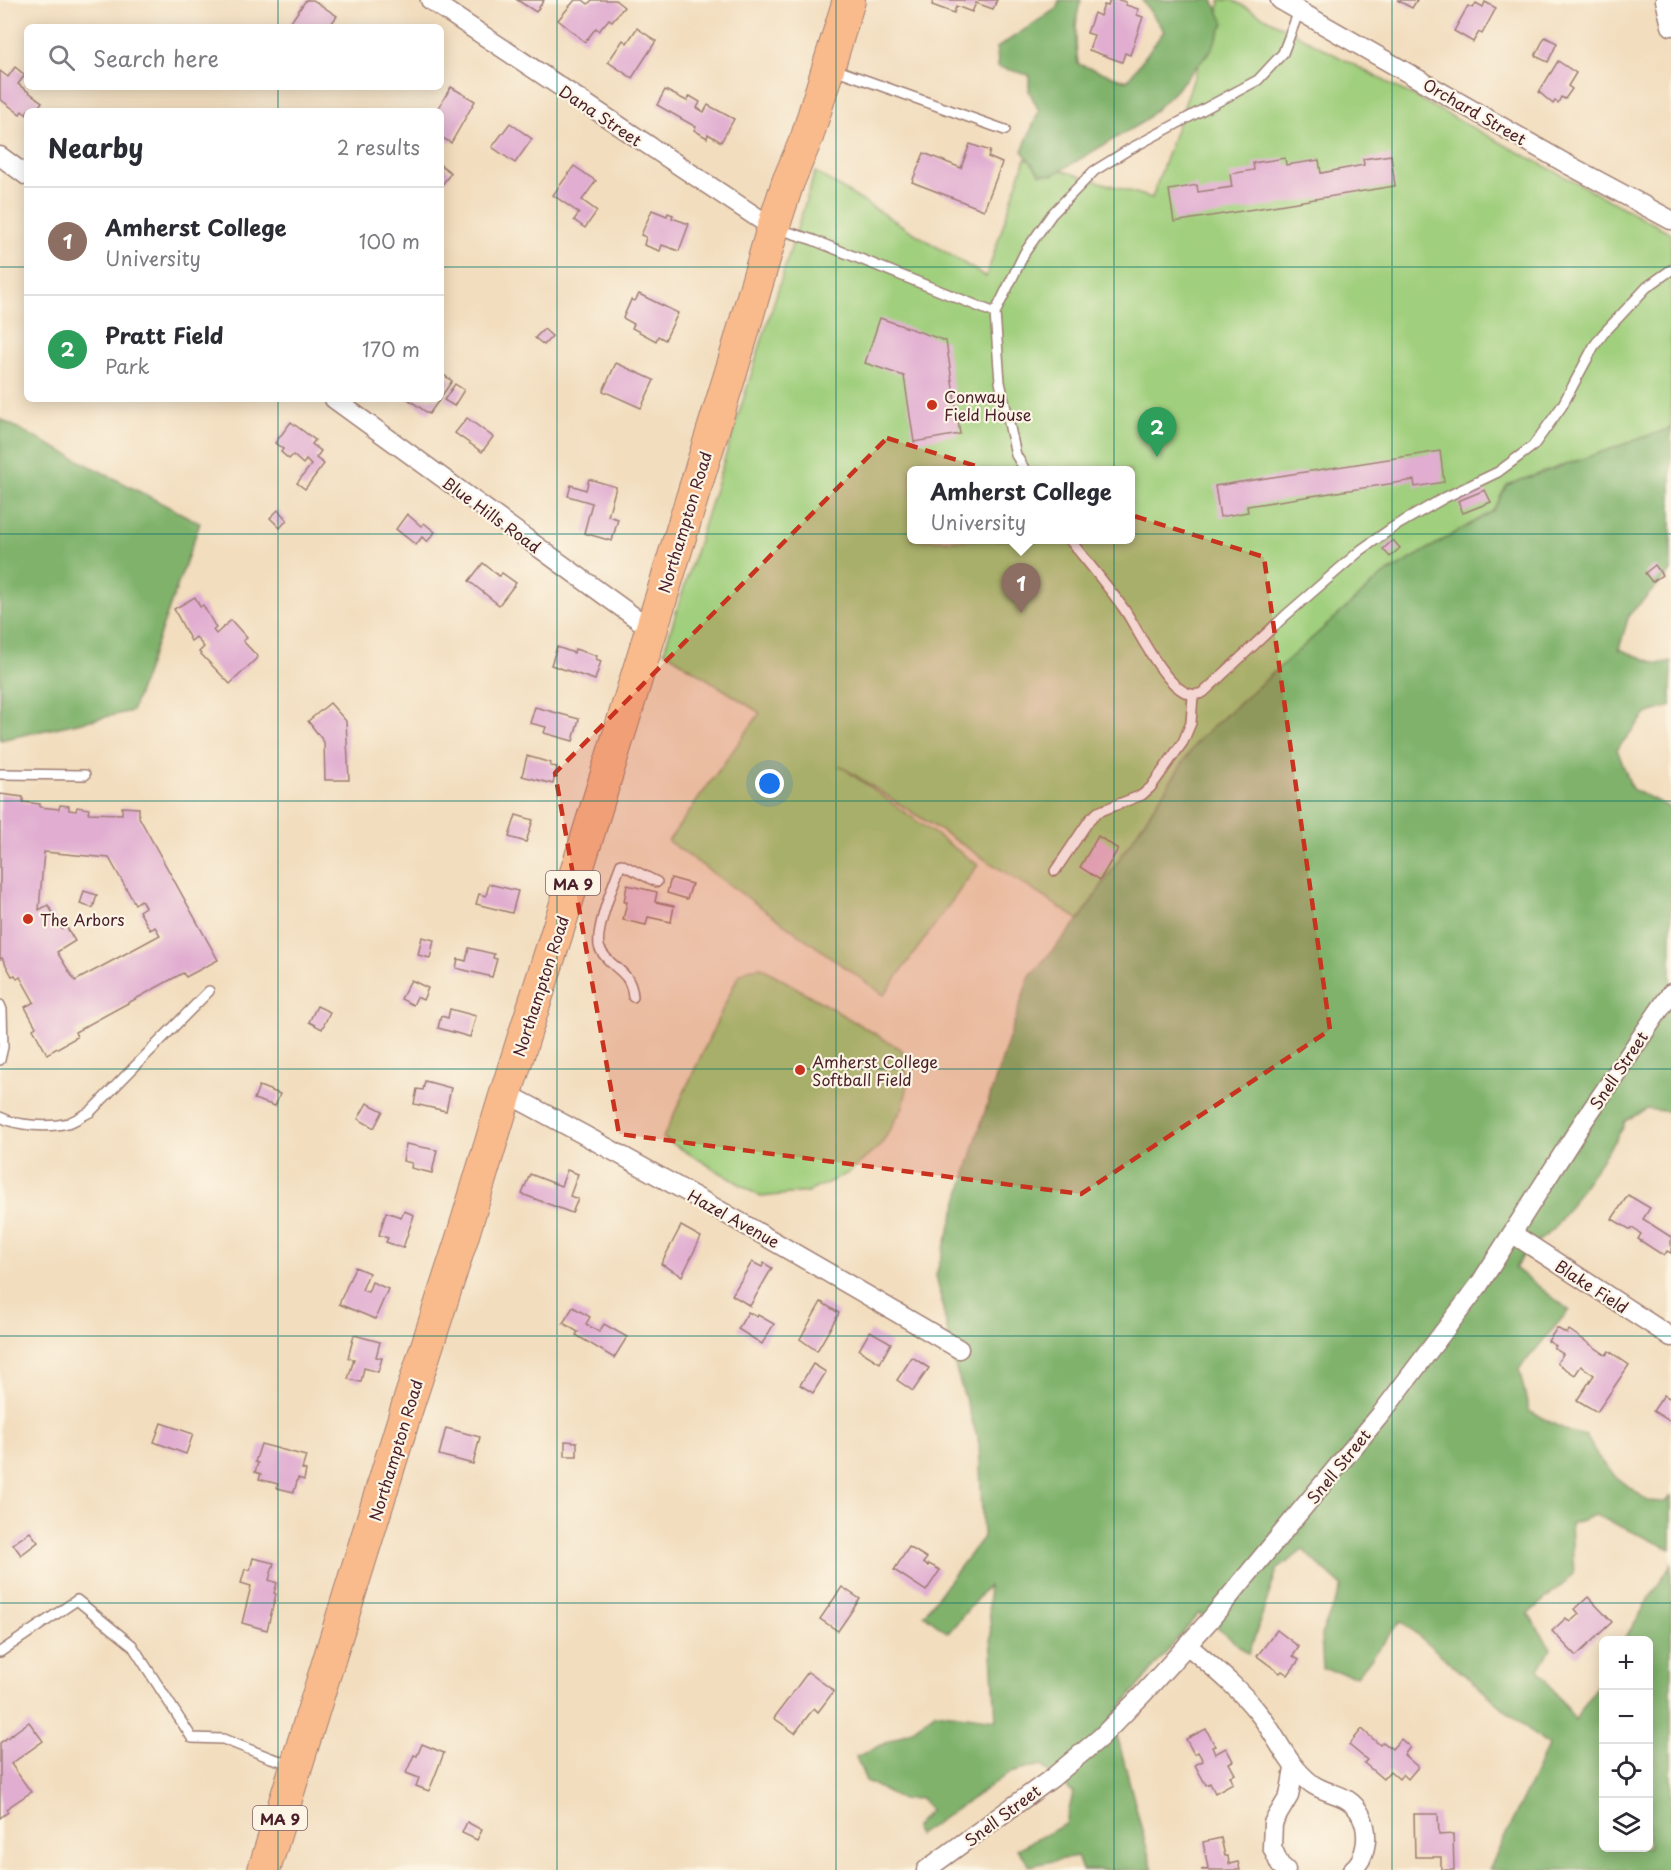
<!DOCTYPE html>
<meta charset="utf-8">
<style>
:root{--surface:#fff;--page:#f7f7f7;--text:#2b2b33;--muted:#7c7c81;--line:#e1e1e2;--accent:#1a73e8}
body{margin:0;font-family:"Playpen Sans",sans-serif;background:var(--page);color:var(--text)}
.controls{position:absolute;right:18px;bottom:18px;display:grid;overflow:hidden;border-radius:9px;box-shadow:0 3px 15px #0003}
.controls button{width:54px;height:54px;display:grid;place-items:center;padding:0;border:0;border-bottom:2px solid var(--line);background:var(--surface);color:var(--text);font:30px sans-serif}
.you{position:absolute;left:770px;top:784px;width:21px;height:21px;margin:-15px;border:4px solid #fff;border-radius:50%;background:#1a73e8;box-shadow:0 0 0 9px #1a73e833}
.badge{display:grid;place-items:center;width:39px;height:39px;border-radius:50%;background:var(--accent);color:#fff;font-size:20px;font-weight:700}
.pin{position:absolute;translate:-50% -50px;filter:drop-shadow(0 2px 3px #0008)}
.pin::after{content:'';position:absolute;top:32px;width:21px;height:18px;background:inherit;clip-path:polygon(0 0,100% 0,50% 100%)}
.popup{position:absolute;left:907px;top:466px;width:228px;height:78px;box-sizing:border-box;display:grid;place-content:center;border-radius:9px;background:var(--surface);filter:drop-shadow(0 2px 4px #0005);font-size:20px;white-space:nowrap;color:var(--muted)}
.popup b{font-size:22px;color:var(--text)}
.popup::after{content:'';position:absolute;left:50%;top:100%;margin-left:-12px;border:12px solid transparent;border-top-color:var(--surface)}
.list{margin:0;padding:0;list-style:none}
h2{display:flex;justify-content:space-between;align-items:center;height:78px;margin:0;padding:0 24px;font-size:26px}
h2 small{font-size:20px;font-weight:400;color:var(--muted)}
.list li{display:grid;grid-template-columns:39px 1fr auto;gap:18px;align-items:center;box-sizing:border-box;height:108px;padding:0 24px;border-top:2px solid var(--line)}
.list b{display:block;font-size:22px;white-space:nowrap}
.list p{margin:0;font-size:20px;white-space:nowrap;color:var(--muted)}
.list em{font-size:20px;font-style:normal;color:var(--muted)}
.icon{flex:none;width:33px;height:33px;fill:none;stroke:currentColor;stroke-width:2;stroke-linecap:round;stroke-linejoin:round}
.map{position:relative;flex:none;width:1671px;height:1870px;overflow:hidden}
.search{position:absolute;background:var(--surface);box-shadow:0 3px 15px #0003;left:24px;top:24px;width:420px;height:66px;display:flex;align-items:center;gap:15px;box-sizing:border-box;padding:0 21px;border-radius:9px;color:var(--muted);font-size:22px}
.panel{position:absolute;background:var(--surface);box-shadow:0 3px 15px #0003;left:24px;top:108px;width:420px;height:294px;border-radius:9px}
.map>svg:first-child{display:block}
</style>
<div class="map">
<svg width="1671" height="1870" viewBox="0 0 1671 1870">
<rect width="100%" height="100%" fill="#fcf5e5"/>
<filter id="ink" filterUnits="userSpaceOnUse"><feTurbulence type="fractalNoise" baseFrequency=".0167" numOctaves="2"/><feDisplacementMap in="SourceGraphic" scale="12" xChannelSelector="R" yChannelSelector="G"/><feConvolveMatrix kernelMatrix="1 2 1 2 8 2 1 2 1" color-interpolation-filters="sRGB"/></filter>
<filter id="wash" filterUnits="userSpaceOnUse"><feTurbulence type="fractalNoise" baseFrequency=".008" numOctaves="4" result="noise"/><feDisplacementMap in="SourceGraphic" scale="24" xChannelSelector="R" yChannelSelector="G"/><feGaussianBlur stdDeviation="1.35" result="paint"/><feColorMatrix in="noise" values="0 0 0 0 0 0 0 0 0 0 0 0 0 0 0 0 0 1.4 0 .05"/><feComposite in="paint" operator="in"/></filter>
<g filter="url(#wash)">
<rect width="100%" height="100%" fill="#f2ddbe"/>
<!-- green -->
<g fill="#a0cf7d" stroke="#757754" stroke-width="1.5" fill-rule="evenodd">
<path d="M 1221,0 L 1232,0 L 1671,233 L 1671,428 L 1507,485 L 1493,511 L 1382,576 L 1198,740 L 1079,920 L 839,765 L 978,865 L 884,995 L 668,841 L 760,713 L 664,651 L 815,172 L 986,277 L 1025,159 L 1152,198 ZM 912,470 L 1130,470 L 1130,540 L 912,540 Z"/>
<polygon points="761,967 901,1049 904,1055 908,1084 903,1107 881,1145 848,1173 808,1192 761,1197 663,1138 738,976 748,969"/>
</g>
<!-- forest -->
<g fill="#80b26c" stroke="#65684c" stroke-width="1.5">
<path d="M 1059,0 L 1081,0 C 1074,20 1075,42 1078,64 L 1127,81 L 1164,31 L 1142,0 L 1213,0 L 1224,23 L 1211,50 L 1174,92 L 1143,122 L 1053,175 L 1040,174 L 1022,151 L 1039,111 L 1029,91 L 1029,75 L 998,67 L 997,48 L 1057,8 Z"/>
<polygon points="0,419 200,523 132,711 0,740"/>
<path d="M 1671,428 L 1671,571 L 1629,615 L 1619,649 L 1658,664 L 1671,661 L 1671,706 L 1646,714 L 1617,749 L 1632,789 L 1671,808 L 1671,1112 L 1647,1109 L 1625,1121 L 1623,1128 L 1554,1229 L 1527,1250 L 1515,1268 L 1569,1310 L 1519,1369 L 1529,1411 L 1569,1432 L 1586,1436 L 1600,1460 L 1615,1476 L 1648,1501 L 1666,1502 L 1671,1496 L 1671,1549 L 1595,1515 L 1571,1524 L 1574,1574 L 1528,1614 L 1551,1648 L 1539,1670 L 1575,1720 L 1603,1675 L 1604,1848 L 1648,1848 L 1648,1640 L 1624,1640 L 1671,1564 L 1671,1870 L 1489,1870 L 1548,1746 L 1401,1621 L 1357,1676 L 1323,1669 L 1321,1635 L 1342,1586 L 1303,1550 L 1277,1570 L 1249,1654 L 1199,1613 L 1112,1718 C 1127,1768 1138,1820 1153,1870 L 1082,1870 L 1077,1856 L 1030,1866 L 1017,1849 L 1066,1824 L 1073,1793 L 1041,1765 L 1010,1773 L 918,1835 L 914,1828 L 930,1810 L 921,1798 L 902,1800 L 866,1781 L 856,1757 L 910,1731 L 936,1712 L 996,1720 L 988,1586 L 948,1633 L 924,1614 L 983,1537 L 979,1443 L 954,1363 L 936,1275 L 978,1133 L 1029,977 L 1079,920 L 1198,740 L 1382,576 L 1493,511 L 1507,485 Z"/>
</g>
<g id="blocks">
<!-- building -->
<g fill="#e1add1" fill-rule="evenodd">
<polygon points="306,0 313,0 337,16 329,27 295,27 290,23"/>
<polygon points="517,0 544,0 536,12"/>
<polygon points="575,0 583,0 588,4 592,0 615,0 624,7 612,21 609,19 599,31 596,28 585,42 558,20"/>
<polygon points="933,0 997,0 993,9 976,3 972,12 956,6 954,13 932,5"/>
<polygon points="1110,0 1119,0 1126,2 1126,5 1138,9 1137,15 1143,17 1130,55 1125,53 1122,62 1089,50 1094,35 1087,33 1094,13 1100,16 1104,5 1108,6"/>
<polygon points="1397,0 1417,0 1412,8"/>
<polygon points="1485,2 1496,8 1482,34 1479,32 1473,42 1454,31 1468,6 1473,8 1476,3 1483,7"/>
<polygon points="637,28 656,41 632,78 608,62 623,40 627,43"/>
<polygon points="1545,37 1557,43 1548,62 1535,56"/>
<polygon points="1558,61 1576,73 1568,86 1572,89 1565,99 1561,97 1558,103 1555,101 1553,104 1539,92"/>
<polygon points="15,67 25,75 18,84 42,102 36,111 27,111 27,115 22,111 20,114 0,99 0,71 8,77"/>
<polygon points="451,87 475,101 451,143 441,137 441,111 436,111"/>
<polygon points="665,90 687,101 690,96 700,102 697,108 704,112 708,105 734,119 721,142 708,134 707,138 694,130 696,127 657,105"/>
<polygon points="510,123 532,139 515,163 492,147"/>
<polygon points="970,144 990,151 988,157 1002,163 984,210 912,182 924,153 961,168"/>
<polygon points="1391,155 1395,186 1174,222 1169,190 1197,185 1198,192 1232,187 1230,174 1254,170 1253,163 1285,158 1286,165 1319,160 1321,173 1364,165 1363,159"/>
<polygon points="441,165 451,173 441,186"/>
<polygon points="574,166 596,181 582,200 597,211 585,228 574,220 579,213 553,195"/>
<polygon points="652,210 667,216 668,213 673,215 672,218 689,224 679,251 662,245 660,251 644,245 646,237 641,235"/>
<polygon points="639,294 678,313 665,340 658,336 656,341 632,328 634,324 623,318 631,300 635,301"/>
<polygon points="880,318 946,341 960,434 914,442 904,376 865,363"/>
<polygon points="544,329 552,336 544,345 535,338"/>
<polygon points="616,363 654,380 641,408 603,391"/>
<polygon points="441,373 452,381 441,397"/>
<polygon points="455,384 464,390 454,406 444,400"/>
<polygon points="408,399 440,399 429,414"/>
<polygon points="467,418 493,437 482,452 455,433"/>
<polygon points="291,422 315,440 312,444 321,451 316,458 324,464 305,489 297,483 311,465 306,460 303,464 293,455 289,459 281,452 283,449 275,443"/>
<polygon points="1440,451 1444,482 1415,487 1414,480 1247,506 1248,512 1220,517 1215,486"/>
<polygon points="589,479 616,487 608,516 618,519 612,541 584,533 592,503 568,496 571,485 586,490"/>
<polygon points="1485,490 1491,502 1463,513 1458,501"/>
<polygon points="278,510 287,520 280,528 270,518"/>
<polygon points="407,514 421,526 424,523 435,532 427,542 422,537 416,545 396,529"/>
<polygon points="1393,540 1400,548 1390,557 1383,549"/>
<polygon points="483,563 499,576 502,573 516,583 499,605 469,581"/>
<polygon points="1655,565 1662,575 1652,582 1645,573"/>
<polygon points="195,597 200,607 203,605 216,628 213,630 216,634 231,620 247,638 243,641 258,657 230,684 199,652 204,647 196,637 191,641 174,609"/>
<polygon points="557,647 574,653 575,649 597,656 596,659 601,661 595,680 551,665"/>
<polygon points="330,703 346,721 349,780 325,780 324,742 308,721"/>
<polygon points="535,707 579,719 573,741 544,733 546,727 530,723"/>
<polygon points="527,756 551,763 550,766 557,767 553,784 522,776"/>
<path d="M 0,794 L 23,797 L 23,802 L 40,804 L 40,807 L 59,809 L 60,805 L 69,806 L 69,810 L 76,811 L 77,807 L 89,809 L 88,813 L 122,814 L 122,807 L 139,808 L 139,817 L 218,960 L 186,977 L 183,973 L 75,1032 L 77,1037 L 47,1054 L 33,1029 L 36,1027 L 25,1007 L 34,1002 L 20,977 L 17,979 L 15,975 L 12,976 L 2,958 L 0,959 ZM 44,852 L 109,858 L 135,904 L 141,900 L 145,907 L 139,911 L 150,930 L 155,927 L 160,935 L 75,981 L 57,952 L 75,941 L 66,926 L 62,929 L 48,905 L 39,910 Z"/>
<polygon points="516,815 533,820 526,842 509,837"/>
<polygon points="1098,836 1118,849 1100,880 1080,867"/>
<polygon points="671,878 692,884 687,899 667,893"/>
<polygon points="489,884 518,891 512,913 476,904 479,894 486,896"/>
<polygon points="627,885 657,892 655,902 674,906 671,922 648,917 646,925 623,920 627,902 624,902"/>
<polygon points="84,891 97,895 93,908 80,904"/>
<polygon points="422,937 434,940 430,958 418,955"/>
<polygon points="469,948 494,954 493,958 497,959 492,977 456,968 458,959 466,961"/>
<polygon points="411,980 428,988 423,1000 417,997 413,1005 401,999"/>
<polygon points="317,1006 330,1012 322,1029 309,1022"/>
<polygon points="450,1009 476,1016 470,1037 438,1028 441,1016 448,1018"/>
<polygon points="425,1081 451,1088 446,1111 414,1104 417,1089 423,1090"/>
<polygon points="259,1086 280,1094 275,1106 254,1099"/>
<polygon points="367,1103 383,1111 374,1128 358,1119"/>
<polygon points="406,1144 437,1150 432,1173 411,1168 412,1163 403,1161"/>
<polygon points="567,1170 578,1174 570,1196 578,1199 572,1213 522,1194 530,1174 561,1186"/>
<polygon points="1628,1195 1650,1208 1643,1219 1671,1237 1671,1253 1667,1251 1664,1256 1638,1239 1641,1234 1632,1228 1631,1230 1612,1219"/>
<polygon points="404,1211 414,1215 403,1248 386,1242 388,1238 379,1235 386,1212 401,1217"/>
<polygon points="681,1226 701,1237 682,1276 661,1264"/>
<polygon points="752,1262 762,1267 764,1263 772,1268 750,1306 732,1295"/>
<polygon points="355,1267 369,1273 362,1290 368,1292 372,1282 388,1289 375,1319 339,1304"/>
<polygon points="821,1302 839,1313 817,1351 800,1339"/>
<polygon points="573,1307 590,1317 586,1324 599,1332 604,1324 627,1337 614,1358 576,1335 578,1332 563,1323"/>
<polygon points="748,1312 757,1317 758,1315 774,1324 762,1344 738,1329"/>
<polygon points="1557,1328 1567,1334 1569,1330 1606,1355 1609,1351 1629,1365 1597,1412 1577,1400 1594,1375 1581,1366 1575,1375 1557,1363 1563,1354 1554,1348 1556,1346 1548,1341"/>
<polygon points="870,1331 891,1343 880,1363 859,1350"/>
<polygon points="354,1335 380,1342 376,1357 382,1358 378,1372 364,1368 361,1382 348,1379 354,1359 348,1358"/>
<polygon points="912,1357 929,1368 913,1391 897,1380"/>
<polygon points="813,1364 826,1372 813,1393 800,1385"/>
<polygon points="1664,1395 1671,1399 1671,1422 1653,1411"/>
<polygon points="161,1423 193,1434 186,1454 154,1442"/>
<polygon points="446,1428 480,1437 473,1464 439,1455"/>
<polygon points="565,1441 577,1442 577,1456 565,1456"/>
<polygon points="261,1444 306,1456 302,1469 306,1470 304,1480 298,1478 294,1492 277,1488 278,1484 259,1479 261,1474 255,1472 258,1463 255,1462"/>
<polygon points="30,1532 38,1542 21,1555 13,1544"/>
<polygon points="909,1547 927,1558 923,1563 928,1566 929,1564 940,1570 926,1591 894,1570"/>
<polygon points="253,1558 274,1563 269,1580 277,1583 274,1593 276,1594 267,1630 242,1623 251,1586 241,1583 245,1569 250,1570"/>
<polygon points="842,1587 860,1599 838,1631 820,1619"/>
<polygon points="1588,1597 1612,1622 1576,1656 1552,1631 1566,1618 1570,1622 1579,1614 1575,1609"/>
<polygon points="1277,1630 1299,1647 1293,1656 1299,1660 1288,1675 1282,1671 1280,1673 1257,1656"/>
<polygon points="808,1672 834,1691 818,1712 814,1708 795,1733 774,1718"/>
<polygon points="29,1722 43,1741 11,1764 31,1792 6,1809 8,1812 0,1818 0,1743"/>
<polygon points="1206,1729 1215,1746 1212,1747 1215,1754 1226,1748 1233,1761 1229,1763 1235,1774 1230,1776 1233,1783 1215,1793 1210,1783 1206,1785 1195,1765 1203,1761 1198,1752 1194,1754 1186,1739"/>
<polygon points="1362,1729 1380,1745 1383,1742 1392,1749 1401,1739 1410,1747 1404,1755 1418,1767 1408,1779 1403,1774 1399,1779 1390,1771 1383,1779 1364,1763 1367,1760 1349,1745"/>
<polygon points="422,1744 444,1753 429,1791 416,1786 419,1778 406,1773 414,1755 417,1756"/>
<polygon points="1414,1814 1438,1814 1439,1835 1453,1834 1454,1870 1441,1870 1441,1857 1415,1857"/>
<polygon points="467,1822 482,1830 477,1840 462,1833"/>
<polygon points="1221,1838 1225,1856 1228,1856 1229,1864 1238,1862 1240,1870 1201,1870 1208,1868 1203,1842"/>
</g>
</g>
</g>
<g filter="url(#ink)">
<use href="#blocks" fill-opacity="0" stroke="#9e7e74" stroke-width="1.5"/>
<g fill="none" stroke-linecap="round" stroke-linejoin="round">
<!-- service casing -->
<g stroke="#9e7e74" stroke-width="12">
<g id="service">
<polyline points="834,69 1005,130"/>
<polyline points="779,229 813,240 995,313 1000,382 1016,455 1025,470"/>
<polyline points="995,313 1025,252 1052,214 1094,171 1128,150 1258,80 1283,53 1299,11"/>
<path d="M 1070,540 C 1088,563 1107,585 1124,609 C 1138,628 1173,710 1204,692 L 1286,615 L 1361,550 L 1392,528 L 1444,498 L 1498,472 L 1533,446 L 1562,406 L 1594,346 L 1603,334 L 1647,287 L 1671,270"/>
<polyline points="0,774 85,775"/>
<polyline points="1055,871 1090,819 1098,812 1142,795 1151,787 1183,742 1191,723 1193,696"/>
<path d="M 633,997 C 631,969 611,970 600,949 C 593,934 615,880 621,864 L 657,882"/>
<polyline points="0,1005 2,1010 3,1047 0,1060"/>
<path d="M 0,1117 C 18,1126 48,1128 68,1123 C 75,1121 83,1115 90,1112 L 209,991"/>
<polyline points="0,1652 77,1600 132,1645 192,1738 223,1739 271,1758 291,1764"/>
</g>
</g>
<!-- minor casing -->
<g stroke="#9e7e74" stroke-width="21">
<g id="minor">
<polyline points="430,0 773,228"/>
<polyline points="1280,0 1565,163 1671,220"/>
<polyline points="1665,0 1671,26"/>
<polyline points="0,156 27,176"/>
<polyline points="334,399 651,629"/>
<path d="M 506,1093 C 659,1174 809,1261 959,1349"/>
<polyline points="1513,1234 1671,1337"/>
<path d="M 1187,1645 C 1213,1667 1239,1688 1260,1715 C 1278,1738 1287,1765 1312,1784 C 1329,1796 1349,1792 1361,1815 C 1370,1833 1367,1858 1352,1870"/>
<polyline points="926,1870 1052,1778 1101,1737 1142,1695 1209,1621 1381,1414 1479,1285 1583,1122 1671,993"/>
<polyline points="1286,1870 1280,1865 1272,1847 1273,1823 1289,1796 1294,1769"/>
</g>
</g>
<!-- trunk casing -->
<g stroke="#9e7e74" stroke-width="34">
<polyline id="trunk" points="264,1870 407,1408 462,1238 506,1093 586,841 734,362 773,228 788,182 807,137 849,0"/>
</g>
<!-- service -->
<use href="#service" stroke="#fff" stroke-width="9"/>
<!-- minor -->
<use href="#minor" stroke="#fff" stroke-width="18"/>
<!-- trunk -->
<use href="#trunk" stroke="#fabb8c" stroke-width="32"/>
</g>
</g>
<!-- marked area -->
<path fill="#c8321e" fill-opacity="0.2" stroke="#c8321e" stroke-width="4.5" stroke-dasharray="12 8" stroke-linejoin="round" d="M 887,438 L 1264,557 L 1330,1030 L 1081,1194 L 619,1134 L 555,773 Z"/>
<!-- grid -->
<path fill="none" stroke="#0f766e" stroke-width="1.5" stroke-opacity="0.55" d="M 278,0 L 278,27M 557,0 L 557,1870M 836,0 L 836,1870M 1114,0 L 1114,1870M 1392,0 L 1392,1870M 278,87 L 278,111M 0,267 L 27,267M 441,267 L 1671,267M 278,399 L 278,1870M 0,534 L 1671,534M 0,801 L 1671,801M 0,1069 L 1671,1069M 0,1336 L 1671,1336M 0,1603 L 1671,1603"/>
<!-- markers -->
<g fill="#c8321e" stroke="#fcf5e5" stroke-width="2">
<circle cx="932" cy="405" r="6"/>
<circle cx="28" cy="919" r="6"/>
<circle cx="800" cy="1070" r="6"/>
</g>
<g text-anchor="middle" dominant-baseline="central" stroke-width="4.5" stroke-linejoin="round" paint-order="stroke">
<!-- shield labels -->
<g fill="#fcf5e5" stroke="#7f5f63" stroke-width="1.5">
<rect x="546" y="871" width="54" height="24" rx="4.5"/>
<rect x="253" y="1806" width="54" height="24" rx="4.5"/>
</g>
<g font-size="15" font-weight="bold" fill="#4a1f2b">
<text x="573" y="883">MA 9</text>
<text x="280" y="1818">MA 9</text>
</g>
<!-- street labels -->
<g font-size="16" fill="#4a1f2b" stroke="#fcf5e5">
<text transform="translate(1475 111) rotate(30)">Orchard Street</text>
<text transform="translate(601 115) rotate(34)">Dana Street</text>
<text transform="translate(492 514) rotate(36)">Blue Hills Road</text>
<text transform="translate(684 522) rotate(-73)">Northampton Road</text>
<text transform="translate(540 986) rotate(-72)">Northampton Road</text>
<text transform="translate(1618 1070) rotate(-56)">Snell Street</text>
<text transform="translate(734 1218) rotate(29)">Hazel Avenue</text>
<text transform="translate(1592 1286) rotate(33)">Blake Field</text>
<text transform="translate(395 1450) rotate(-73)">Northampton Road</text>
<text transform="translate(1338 1466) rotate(-51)">Snell Street</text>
<text transform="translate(1002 1815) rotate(-37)">Snell Street</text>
</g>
<!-- poi labels -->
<g font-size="16" fill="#4a1f2b" stroke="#fcf5e5" text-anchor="start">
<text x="944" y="396">Conway<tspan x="944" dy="18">Field House</tspan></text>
<text x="40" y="919">The Arbors</text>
<text x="812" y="1061">Amherst College<tspan x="812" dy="18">Softball Field</tspan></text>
</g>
</g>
</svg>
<div class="controls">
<button>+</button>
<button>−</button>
<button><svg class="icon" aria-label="locate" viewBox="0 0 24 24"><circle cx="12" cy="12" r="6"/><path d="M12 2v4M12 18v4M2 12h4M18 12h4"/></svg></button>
<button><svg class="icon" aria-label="layers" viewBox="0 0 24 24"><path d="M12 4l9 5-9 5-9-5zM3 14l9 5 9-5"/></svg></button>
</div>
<div class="you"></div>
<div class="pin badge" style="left:1021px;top:613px;background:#8d6e63">1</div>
<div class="popup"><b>Amherst College</b>University</div>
<div class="pin badge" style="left:1157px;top:457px;background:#2e9e5b">2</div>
<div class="search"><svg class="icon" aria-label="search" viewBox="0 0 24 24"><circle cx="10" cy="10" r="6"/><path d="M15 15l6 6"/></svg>Search here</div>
<section class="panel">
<h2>Nearby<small>2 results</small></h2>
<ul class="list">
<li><span class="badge" style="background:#8d6e63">1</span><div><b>Amherst College</b><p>University</p></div><em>100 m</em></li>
<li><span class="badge" style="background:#2e9e5b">2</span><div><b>Pratt Field</b><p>Park</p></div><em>170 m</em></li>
</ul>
</section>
</div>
